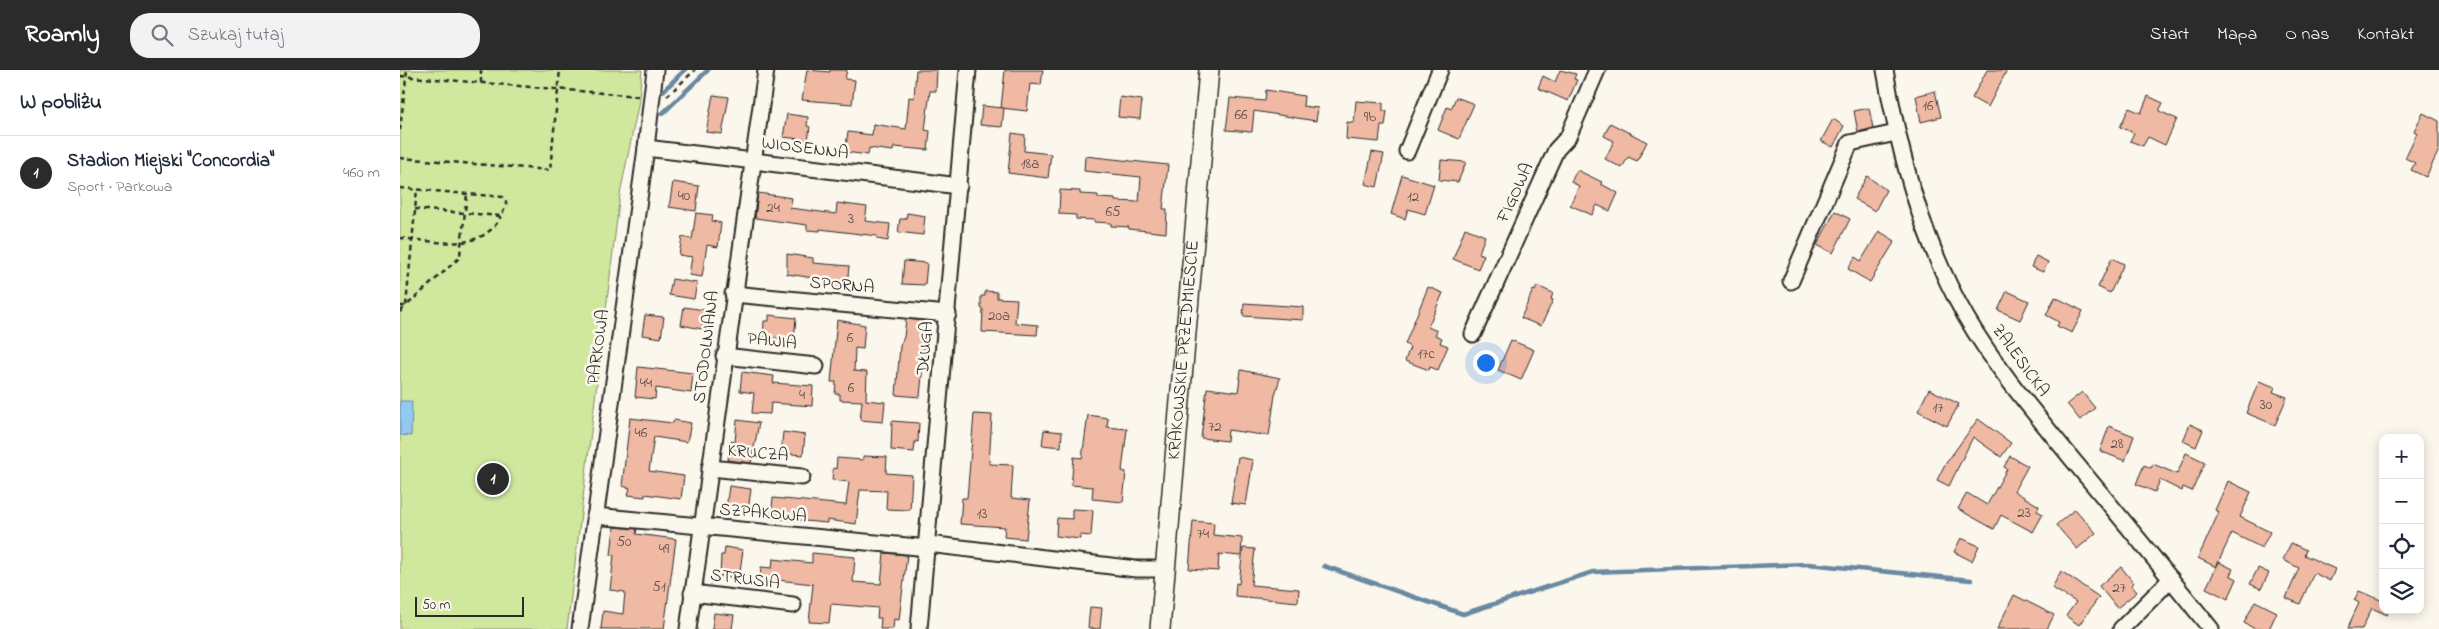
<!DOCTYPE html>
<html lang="pl">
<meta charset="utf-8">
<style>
:root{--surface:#fff;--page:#f2f2f3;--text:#1f2937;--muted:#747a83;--line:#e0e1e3;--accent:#2b2b2b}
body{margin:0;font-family:"Indie Flower",sans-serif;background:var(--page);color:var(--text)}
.controls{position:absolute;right:15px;bottom:15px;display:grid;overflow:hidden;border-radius:10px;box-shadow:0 2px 12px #0003}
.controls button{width:45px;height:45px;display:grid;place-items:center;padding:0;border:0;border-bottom:1px solid var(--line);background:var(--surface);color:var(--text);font:25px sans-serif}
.scale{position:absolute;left:15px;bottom:12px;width:109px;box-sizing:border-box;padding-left:5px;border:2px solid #2b2b2b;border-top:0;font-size:14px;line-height:18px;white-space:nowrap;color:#2b2b2b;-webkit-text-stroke:4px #fbf7ec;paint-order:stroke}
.you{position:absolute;left:1085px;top:292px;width:18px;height:18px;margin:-12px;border:4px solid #fff;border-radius:50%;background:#1a73e8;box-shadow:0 0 0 8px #1a73e833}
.badge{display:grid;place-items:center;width:32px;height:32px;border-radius:50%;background:var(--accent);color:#fff;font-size:16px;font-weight:700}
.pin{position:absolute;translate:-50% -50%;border:2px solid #fff;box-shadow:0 1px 5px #0006}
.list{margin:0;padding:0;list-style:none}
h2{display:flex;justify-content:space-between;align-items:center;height:65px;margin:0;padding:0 20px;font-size:21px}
h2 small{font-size:16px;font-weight:400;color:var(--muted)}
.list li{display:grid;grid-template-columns:32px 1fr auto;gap:15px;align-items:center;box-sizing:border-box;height:75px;padding:0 20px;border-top:1px solid var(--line)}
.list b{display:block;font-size:19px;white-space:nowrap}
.list p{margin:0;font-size:16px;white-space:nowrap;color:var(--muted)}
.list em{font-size:16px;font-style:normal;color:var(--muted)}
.icon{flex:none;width:28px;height:28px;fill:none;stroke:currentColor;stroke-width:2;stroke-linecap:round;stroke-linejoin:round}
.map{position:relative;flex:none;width:2039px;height:559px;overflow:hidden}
header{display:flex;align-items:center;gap:30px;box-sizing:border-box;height:70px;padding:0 25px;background:var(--accent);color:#fff}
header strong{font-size:24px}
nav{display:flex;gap:28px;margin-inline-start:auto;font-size:18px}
.search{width:350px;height:45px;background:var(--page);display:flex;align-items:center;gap:12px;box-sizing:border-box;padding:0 18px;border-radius:20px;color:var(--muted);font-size:19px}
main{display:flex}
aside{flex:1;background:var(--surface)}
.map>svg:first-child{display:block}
</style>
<header>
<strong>Roamly</strong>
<div class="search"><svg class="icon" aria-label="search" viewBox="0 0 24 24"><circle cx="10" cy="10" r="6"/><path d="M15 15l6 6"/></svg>Szukaj tutaj</div>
<nav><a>Start</a><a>Mapa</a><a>O nas</a><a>Kontakt</a></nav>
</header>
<main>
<aside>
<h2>W pobliżu<small></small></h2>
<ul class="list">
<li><span class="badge">1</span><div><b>Stadion Miejski &quot;Concordia&quot;</b><p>Sport · Parkowa</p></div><em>460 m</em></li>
</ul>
</aside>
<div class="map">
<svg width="2039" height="559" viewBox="0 0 2039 559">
<rect width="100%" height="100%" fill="#fbf7ec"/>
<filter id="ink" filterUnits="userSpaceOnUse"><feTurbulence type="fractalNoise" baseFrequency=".02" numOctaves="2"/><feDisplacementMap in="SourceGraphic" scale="10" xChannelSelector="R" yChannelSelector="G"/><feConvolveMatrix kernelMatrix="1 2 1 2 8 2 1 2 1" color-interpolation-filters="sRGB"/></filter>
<g filter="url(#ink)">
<!-- green -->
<polygon fill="#d0e89d" stroke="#7e8a64" points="0,0 242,0 238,36 220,124 167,559 0,559"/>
<!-- water -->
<polygon fill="#93c8f1" stroke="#6989a2" points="0,331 12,331 11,366 0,365"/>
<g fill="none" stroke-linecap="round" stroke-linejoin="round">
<!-- stream -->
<g stroke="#6989a2" stroke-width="4.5">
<polyline points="263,21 285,0"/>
<polyline points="262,44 308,0"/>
<polyline points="924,496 1063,544 1193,502 1408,494 1571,510"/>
</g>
</g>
<!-- building -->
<g fill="#efb9a3" stroke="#2b2b2b">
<polygon points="407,0 430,2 430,0 447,0 445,9 455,10 452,34 402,30"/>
<polygon points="516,0 537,0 536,21 530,21 525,60 530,61 528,80 494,77 493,81 469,78 468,85 445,82 448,62 472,65 473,54 506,59 509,27 514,28"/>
<polygon points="605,0 643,0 641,15 630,14 627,41 601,38"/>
<polygon points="1160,0 1176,4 1174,9 1177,10 1168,31 1138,18 1143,6 1155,12"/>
<polygon points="1587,0 1607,0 1588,37 1572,28"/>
<polygon points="866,20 904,26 903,36 918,38 916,51 854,41 852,62 826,60 830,28 865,31"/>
<polygon points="1535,21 1541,47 1521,52 1516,26"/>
<polygon points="313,25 329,27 322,64 306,62"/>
<polygon points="1748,26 1763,33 1759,41 1777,49 1765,75 1748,67 1743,76 1730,71 1734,63 1720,57 1729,38 1741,43"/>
<polygon points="720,27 742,30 740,49 718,47"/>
<polygon points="1056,27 1074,34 1059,69 1038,60 1047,37 1051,39"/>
<polygon points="956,31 983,33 983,41 987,41 985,56 981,56 979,72 946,69 947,52 954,53"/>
<polygon points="582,36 604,38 602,57 580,55"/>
<polygon points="1469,38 1473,58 1458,62 1454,41"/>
<polygon points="2023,43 2039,51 2039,80 2026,107 2011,100 2015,93 2005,88 2017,63 2014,61"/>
<polygon points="387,44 408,47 407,56 410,57 408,70 383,67"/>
<polygon points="1433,49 1444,56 1433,77 1421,71"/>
<polygon points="1210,53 1247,72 1237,91 1228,87 1222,98 1205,89 1214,71 1204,66"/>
<polygon points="612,63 625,65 624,81 651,84 648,108 608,103"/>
<polygon points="972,82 984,84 977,117 965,114"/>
<polygon points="685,86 768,95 763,139 767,139 766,163 729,159 729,157 711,156 711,153 694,152 694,150 676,149 676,145 659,144 660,120 680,121 680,124 698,125 698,128 715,129 715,131 739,132 741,107 684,101"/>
<polygon points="1041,90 1066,92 1058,112 1039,110"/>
<polygon points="1177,100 1202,112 1201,114 1218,123 1210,141 1197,135 1192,145 1170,135 1179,116 1171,112"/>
<polygon points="1002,105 1034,115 1025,144 1008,139 1005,149 991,144"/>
<polygon points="1467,106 1486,120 1475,141 1454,129"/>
<polygon points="273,112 299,116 296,141 269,137"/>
<polygon points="358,123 392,128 390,138 436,144 437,133 467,137 465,151 490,154 488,171 477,169 477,166 420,159 420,161 407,160 407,155 355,148"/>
<polygon points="1435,141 1450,149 1433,183 1417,175"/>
<polygon points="296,143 313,145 312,151 321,153 318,177 307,175 302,207 289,205 292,187 279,185 282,167 292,169"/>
<polygon points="507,143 525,146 523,165 498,162 500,149 506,149"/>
<polygon points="1065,158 1085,166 1079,183 1084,185 1078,199 1053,189"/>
<polygon points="1479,161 1495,171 1470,212 1448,199 1455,187 1461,191"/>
<polygon points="387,184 413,188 413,193 449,196 447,216 428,214 428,210 387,204"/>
<polygon points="1636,186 1648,192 1643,202 1631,197"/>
<polygon points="1712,188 1724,194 1710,223 1698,217"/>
<polygon points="504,191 527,193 525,215 502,214"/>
<polygon points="272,209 297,213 294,229 269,225"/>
<polygon points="1137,216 1153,223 1151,229 1153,230 1141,256 1121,248 1133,220 1135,221"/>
<polygon points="1028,217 1043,223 1028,257 1037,261 1035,265 1042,268 1040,273 1048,276 1038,300 1030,297 1029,300 1005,291 1010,277 1005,274"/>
<polygon points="585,221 597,222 597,228 617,229 615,253 638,255 637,265 582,262 583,239 581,238 581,226 585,226"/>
<polygon points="1607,221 1629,231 1620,250 1598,240"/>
<polygon points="1655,227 1683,241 1672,263 1657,256 1659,252 1646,245"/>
<polygon points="844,233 903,237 903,250 843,246"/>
<polygon points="284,237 305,240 302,259 281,255"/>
<polygon points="245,245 264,247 261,268 242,265"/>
<polygon points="369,245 396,248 394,270 363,267 364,251 369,251"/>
<polygon points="506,249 527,251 520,327 496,325 500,276 504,267"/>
<polygon points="437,250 465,255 463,279 455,278 454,301 467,302 466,330 485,332 483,352 460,350 462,331 440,330 440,324 435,324 436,312 431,312"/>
<polygon points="1111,270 1134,280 1121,310 1098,300"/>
<polygon points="238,297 293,303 291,323 256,318 255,329 235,327"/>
<polygon points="841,300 880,308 875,325 869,366 828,360 827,371 801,368 807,318 838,322"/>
<polygon points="342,302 374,306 373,313 413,316 412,336 371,333 370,344 352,343 354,323 340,321"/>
<polygon points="1859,311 1875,317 1873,322 1887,327 1875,355 1846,343"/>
<polygon points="1529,319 1559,334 1547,356 1518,341"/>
<polygon points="1682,322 1695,338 1680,350 1667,334"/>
<polygon points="574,344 592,345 589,394 613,395 611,428 630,430 626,469 604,467 605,457 560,454 562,428 567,428"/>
<polygon points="688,345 708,348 707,357 727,359 722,401 726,402 723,432 692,429 693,417 671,415 674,387 682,388"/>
<polygon points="230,348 273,353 274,350 291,353 287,372 254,367 249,401 284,406 281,429 245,424 245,427 228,425 230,418 222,416"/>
<polygon points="1578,349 1611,373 1601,387 1573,367 1549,416 1537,410 1544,396"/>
<polygon points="337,350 359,353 351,393 328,390 330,371 335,372"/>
<polygon points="492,351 519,353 518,372 515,371 514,382 491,380"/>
<polygon points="1790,354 1803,360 1796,377 1783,371"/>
<polygon points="1709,356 1734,366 1725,391 1700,381"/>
<polygon points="644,360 662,362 661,377 642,375"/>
<polygon points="383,362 405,365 403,385 381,383"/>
<polygon points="1786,383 1805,392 1792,421 1783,417 1782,421 1760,410 1755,422 1736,414 1744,395 1751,398 1753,394 1777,404"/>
<polygon points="463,386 487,387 486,403 512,405 510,440 486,439 487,421 460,420 456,454 427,450 427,453 371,448 373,428 446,435 449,412 432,410 433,398 436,399 437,388 463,390"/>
<polygon points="1610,386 1628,396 1614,421 1639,436 1637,441 1643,444 1633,462 1601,445 1594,459 1558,439 1567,423 1587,435 1607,399 1604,397"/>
<polygon points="838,387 853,390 846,435 831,433"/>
<polygon points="1828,411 1851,422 1840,447 1870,462 1862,478 1832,463 1816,497 1798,488 1819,442 1815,440"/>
<polygon points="329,416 351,419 348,441 326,439"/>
<polygon points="672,439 693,440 691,466 680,465 680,469 656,466 657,448 672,449"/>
<polygon points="1675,439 1696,463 1677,479 1656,455"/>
<polygon points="793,451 814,453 813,465 842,468 841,486 819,484 818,501 789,499"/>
<polygon points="214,457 237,459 236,464 276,469 264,559 201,559 203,541 223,544 225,522 210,520 214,485 211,485"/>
<polygon points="1561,468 1579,476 1572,491 1554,482"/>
<polygon points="1891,473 1906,480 1904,485 1935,499 1930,511 1914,503 1900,534 1886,528 1899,498 1883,490"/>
<polygon points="325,477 343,480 339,508 320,506 321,485 324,485"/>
<polygon points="843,478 855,479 851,515 899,519 898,532 835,526 836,513 839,514"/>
<polygon points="412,483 455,487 453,512 481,514 484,483 507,485 499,550 494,549 493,559 480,559 481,548 477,548 478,538 431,534 429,553 409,552 413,514 360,508 361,497 372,498 373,489 412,493"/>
<polygon points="1819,492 1833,499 1830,505 1837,509 1828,529 1806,518"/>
<polygon points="1721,497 1734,513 1731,515 1737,522 1717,538 1699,516"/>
<polygon points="1858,498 1869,503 1861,519 1850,514"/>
<polygon points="1661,501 1699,527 1679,555 1666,546 1676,532 1652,518"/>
<polygon points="1959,521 1983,531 1983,540 1989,540 1987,545 1972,538 1962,559 1947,559 1959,533 1954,530"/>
<polygon points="1614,525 1654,545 1647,559 1597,559"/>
<polygon points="1855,531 1877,542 1869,559 1855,559 1844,553"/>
<polygon points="690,537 702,538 700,559 688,558"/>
<polygon points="314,543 334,545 332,559 312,559"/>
</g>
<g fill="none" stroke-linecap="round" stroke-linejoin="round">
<!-- minor casing -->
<g stroke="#2b2b2b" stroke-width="19">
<g id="minor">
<path d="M 1485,0 C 1500,86 1522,170 1566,247 C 1597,300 1638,347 1677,395 C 1722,449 1767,504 1811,559"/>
<polyline points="246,78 559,116"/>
<polyline points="1007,81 1040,0"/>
<polyline points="1391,211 1450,73 1496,63"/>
<polyline points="333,224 548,244"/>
<polyline points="1073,264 1156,80 1168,67 1197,0"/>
<polyline points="324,286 416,296"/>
<polyline points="310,398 402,407"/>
<polyline points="195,446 528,478"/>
<polyline points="528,474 736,499 765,499"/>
<polyline points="292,523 393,535"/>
<polyline points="180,559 246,78 255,0"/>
<polyline points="288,559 366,0"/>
<polyline points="519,559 568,0"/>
<polyline points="1721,559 1771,509"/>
</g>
</g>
<!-- major casing -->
<g stroke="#2b2b2b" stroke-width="22">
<g id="major">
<path id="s1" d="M 760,559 L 809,0"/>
</g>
</g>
<!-- path -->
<g stroke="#2b2b2b" stroke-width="2.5" stroke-dasharray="5 4" stroke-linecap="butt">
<polyline points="0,6 238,26"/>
<polyline points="81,13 81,0"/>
<polyline points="267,26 295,0"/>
<polyline points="0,60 7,0"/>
<polyline points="0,88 150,100 160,0"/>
<polyline points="0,118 103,127 106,130 106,136 101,146 15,139"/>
<path d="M 0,168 C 35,171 82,184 101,146"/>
<polyline points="0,236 6,236 58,189 60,185 67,124"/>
<polyline points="0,242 6,236 17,119"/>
</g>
<!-- minor -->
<use href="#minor" stroke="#fbf7ec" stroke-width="15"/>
<!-- major -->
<use href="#major" stroke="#fbf7ec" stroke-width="19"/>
</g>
</g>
<g text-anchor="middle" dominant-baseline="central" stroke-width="5" stroke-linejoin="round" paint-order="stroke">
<!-- number labels -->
<g font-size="15" fill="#5c4e49">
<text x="1528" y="36">16</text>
<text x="841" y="45">66</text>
<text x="970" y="47">9b</text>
<text x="630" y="94">18a</text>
<text x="284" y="126">40</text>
<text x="1013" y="127">12</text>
<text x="373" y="138">24</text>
<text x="713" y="142">65</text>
<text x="451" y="149">3</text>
<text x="599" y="246">20a</text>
<text x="450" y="268">6</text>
<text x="1026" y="284">17c</text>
<text x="246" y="313">44</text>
<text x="451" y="318">6</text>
<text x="402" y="325">4</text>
<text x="1866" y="335">30</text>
<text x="1538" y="338">17</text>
<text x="815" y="357">72</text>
<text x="241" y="363">46</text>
<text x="1717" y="374">28</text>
<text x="1624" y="443">23</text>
<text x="582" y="444">13</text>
<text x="803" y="464">74</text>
<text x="224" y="472">50</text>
<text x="264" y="479">49</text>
<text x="259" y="517">51</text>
<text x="1719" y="518">27</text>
</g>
<!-- street labels -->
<g font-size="18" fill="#2b2b2b" stroke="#fbf7ec">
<text transform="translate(405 79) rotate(7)">WIOSENNA</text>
<text transform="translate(1116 123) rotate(-65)">FIGOWA</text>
<text transform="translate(442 216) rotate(5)">SPORNA</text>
<text transform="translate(372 272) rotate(6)">PAWIA</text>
<text transform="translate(199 277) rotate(-82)">PARKOWA</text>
<text transform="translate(307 277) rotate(-83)">STODOLNIANA</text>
<text transform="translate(526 278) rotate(-85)">DŁUGA</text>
<text stroke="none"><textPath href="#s1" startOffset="280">KRAKOWSKIE PRZEDMIEŚCIE</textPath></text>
<text transform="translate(1620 291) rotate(54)">ZALESICKA</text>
<text transform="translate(358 384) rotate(5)">KRUCZA</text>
<text transform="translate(363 444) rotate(5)">SZPAKOWA</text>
<text transform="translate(345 510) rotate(7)">STRUSIA</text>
</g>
</g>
</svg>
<div class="controls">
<button>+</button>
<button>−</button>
<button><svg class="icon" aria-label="locate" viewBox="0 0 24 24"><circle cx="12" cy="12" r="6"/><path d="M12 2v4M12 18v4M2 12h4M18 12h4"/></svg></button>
<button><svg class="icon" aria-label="layers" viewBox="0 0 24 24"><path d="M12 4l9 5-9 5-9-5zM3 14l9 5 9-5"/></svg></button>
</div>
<div class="scale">50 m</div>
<div class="you"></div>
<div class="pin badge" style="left:93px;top:409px">1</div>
</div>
</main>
